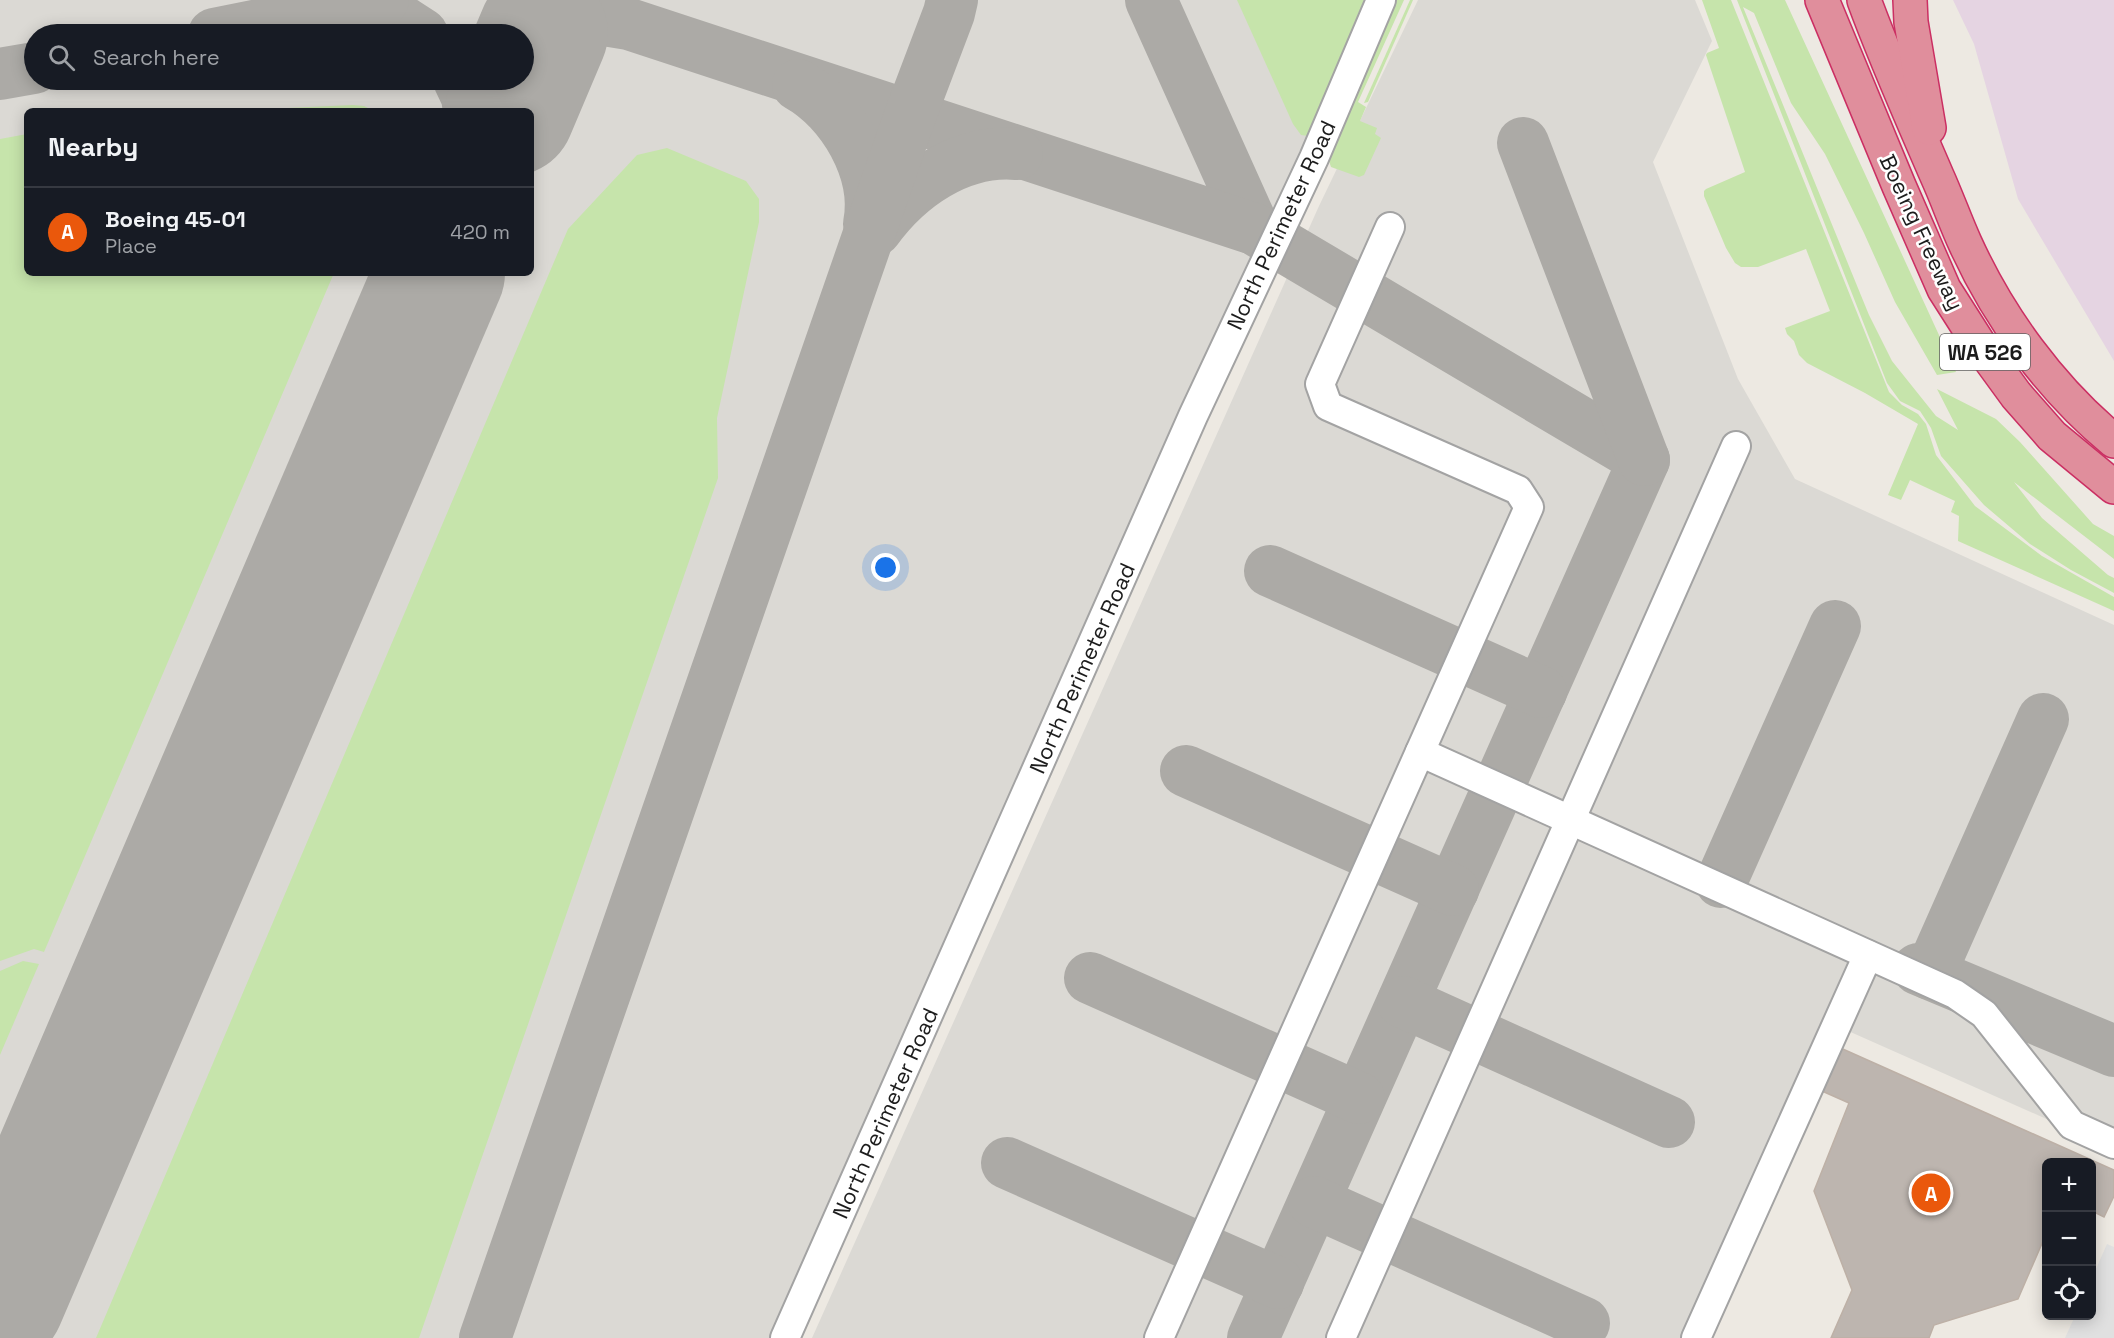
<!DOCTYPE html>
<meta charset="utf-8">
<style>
:root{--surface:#171b24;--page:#242831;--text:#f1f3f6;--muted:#9ea1a6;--line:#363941;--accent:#ea580c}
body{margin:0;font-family:"Space Grotesk",sans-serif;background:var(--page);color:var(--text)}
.controls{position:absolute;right:18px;bottom:18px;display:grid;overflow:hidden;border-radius:9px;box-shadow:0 3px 15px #0003}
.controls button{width:54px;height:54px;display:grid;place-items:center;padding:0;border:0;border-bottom:2px solid var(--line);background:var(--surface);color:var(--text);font:30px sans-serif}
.you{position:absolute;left:886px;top:568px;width:21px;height:21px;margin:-15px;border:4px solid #fff;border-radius:50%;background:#1a73e8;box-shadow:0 0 0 9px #1a73e833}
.badge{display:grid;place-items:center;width:39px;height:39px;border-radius:50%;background:var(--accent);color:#fff;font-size:20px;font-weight:700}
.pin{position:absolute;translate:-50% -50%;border:3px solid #fff;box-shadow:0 2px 6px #0006}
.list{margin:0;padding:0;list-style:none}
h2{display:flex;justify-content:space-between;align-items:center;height:78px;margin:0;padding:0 24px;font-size:26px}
h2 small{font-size:20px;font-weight:400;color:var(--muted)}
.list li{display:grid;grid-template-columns:39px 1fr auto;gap:18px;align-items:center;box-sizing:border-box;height:90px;padding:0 24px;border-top:2px solid var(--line)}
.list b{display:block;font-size:22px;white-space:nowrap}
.list p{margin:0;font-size:20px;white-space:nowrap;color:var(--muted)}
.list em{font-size:20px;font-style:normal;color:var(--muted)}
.icon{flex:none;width:33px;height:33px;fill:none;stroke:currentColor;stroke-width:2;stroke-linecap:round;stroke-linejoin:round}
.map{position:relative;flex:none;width:2114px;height:1338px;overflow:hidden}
.search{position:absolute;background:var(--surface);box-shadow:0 3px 15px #0003;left:24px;top:24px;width:510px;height:66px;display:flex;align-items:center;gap:15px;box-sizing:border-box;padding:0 21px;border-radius:33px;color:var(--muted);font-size:22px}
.panel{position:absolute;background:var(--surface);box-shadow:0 3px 15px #0003;left:24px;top:108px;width:510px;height:168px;border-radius:9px}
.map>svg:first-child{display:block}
</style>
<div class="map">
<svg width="2114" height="1338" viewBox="0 0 2114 1338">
<rect width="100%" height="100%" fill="#ede9e2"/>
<!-- industrial -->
<polygon fill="#e5d4e2" points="1953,0 2114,0 2114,361 2018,199 1974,44"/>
<!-- airport -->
<g fill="#dbd9d4" fill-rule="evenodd">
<path d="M 0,0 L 1371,0 L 775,1338 L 0,1338 ZM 34,34 L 524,34 L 524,80 L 34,80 ZM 27,111 L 531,111 L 531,273 L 27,273 Z"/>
<polygon points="1418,0 1695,0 1712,41 1653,162 1738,379 1795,479 2114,625 2114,1149 1837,1026 1696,1338 812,1338 1319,206"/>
</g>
<!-- grass -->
<g fill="#c6e4ab">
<polygon points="1237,0 1364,0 1308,136 1301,135 1293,124"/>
<polygon points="1397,0 1404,0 1358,102 1366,107 1360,121 1377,128 1375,134 1381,138 1364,175 1359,177 1331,167 1328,158"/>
<polygon points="1410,0 1413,0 1368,102 1364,103"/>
<polygon points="1702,0 1731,0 1889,392 1902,405 1918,414 1926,424 1936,455 1975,506 2042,556 2114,597 2114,611 1958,541 1959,516 1951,512 1955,501 1910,480 1901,500 1888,495 1918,424 1865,393 1807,363 1799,355 1794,341 1787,334 1785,328 1830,311 1806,249 1758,267 1741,267 1735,263 1726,248 1704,196 1704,191 1706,189 1745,172 1706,55 1707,53 1719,48"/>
<polygon points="1737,0 1785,0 1956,372 1937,375 1895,302 1864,233 1825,154 1791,103 1754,13 1743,7 1869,315 1892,361 1936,416 1958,430 1937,389 1996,419 2020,442 2093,524 2114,536 2114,559 2014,482 2042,518 2108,575 2114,578 2114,593 2071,570 2030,544 1984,505 1941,456 1931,428 1920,411 1900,401 1887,383"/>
<polygon points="353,105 364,106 374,111 222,111"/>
<polygon points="27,134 27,273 334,273 44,952 34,949 0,961 0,139"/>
<polygon points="667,148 746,181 759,199 759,222 717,418 718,478 419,1338 96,1338 568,229 637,155"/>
<polygon points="23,961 39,964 0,1055 0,971"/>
</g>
<!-- parking -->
<polygon fill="#e0e0e0" points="2107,1244 2114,1247 2114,1338 2065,1338 2075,1316 2092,1316 2092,1278"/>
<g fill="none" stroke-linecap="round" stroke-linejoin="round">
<!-- taxiway -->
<g stroke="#acaaa6" stroke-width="52">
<polyline points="1151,0 1254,229"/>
<polyline points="340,9 373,11 405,23 422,34"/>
<polyline points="543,33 569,21 598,19 629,24 1254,229 1644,460 1253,1338"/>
<polyline points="214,34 383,0"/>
<polyline points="0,74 34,68"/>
<polyline points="459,80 467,97 469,111"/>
<path d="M 798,85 C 843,110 879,172 869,224"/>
<polyline points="1523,143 1644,460"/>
<path d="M 876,230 C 908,186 960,149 1017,154"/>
<polyline points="1270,571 1541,692"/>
<polyline points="1186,771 1453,890"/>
<polyline points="1721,882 1835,626"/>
<polyline points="1918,969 2114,1051"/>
<polyline points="1930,974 2043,719"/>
<polyline points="1090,978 1359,1098"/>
<polyline points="1403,1002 1669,1122"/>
<polyline points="1007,1163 1278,1283"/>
<polyline points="1314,1202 1584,1323"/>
<polyline points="485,1338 910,116 949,13 952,0"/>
</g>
<!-- runway -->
<g stroke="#acaaa6" stroke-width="130">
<polyline points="510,111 543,33"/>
<polyline points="0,1300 440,273"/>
</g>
</g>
<!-- building -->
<polygon fill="#bdb5af" stroke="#bdb0a6" stroke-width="1.5" points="1836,1046 2114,1170 2114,1196 2104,1217 2092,1211 2092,1162 2046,1162 2046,1234 2018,1299 1934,1325 1929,1338 1831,1338 1852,1290 1814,1191 1849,1103 1822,1091"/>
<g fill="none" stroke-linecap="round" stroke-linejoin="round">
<!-- minor casing -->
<g stroke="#a3a3a3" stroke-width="32">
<g id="minor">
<polyline points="1420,752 1955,994 1984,1014 2072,1125 2114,1144"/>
<polyline points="785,1338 1193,416 1314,158 1381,0"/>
<polyline points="1159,1338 1529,507 1518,490 1328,406 1320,384 1390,227"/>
<polyline points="1341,1338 1736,446"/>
<polyline points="1696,1338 1868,955"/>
</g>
</g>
<!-- highway casing -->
<g stroke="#cb2f63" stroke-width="36">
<g id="highway">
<polyline points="1822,0 1899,186 1944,289 1981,347 2016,395 2052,436 2114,487"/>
<path d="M 1864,0 C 1886,60 1912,118 1937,176 C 1947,198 1955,221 1965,243 C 1999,318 2051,389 2114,441"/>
<polyline points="1910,0 1911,22 1929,128"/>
</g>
</g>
<!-- minor -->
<use href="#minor" stroke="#fff" stroke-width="28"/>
<!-- highway -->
<use href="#highway" stroke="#e08e9c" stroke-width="33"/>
</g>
<g text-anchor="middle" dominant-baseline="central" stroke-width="5" stroke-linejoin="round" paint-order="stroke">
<!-- shield labels -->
<rect fill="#fff" stroke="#606060" stroke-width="1.5" x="1940" y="334" width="90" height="36" rx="4.5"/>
<g font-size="21" font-weight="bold" fill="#1c1c1c">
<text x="1985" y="352">WA 526</text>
</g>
<!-- street labels -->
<g font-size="22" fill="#1c1c1c" stroke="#fff">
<text transform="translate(1281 225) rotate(-65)">North Perimeter Road</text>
<text transform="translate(1922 232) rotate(65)">Boeing Freeway</text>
<text transform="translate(1082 668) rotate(-66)">North Perimeter Road</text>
<text transform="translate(885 1113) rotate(-66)">North Perimeter Road</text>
</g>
</g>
</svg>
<div class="controls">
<button>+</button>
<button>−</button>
<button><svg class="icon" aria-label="locate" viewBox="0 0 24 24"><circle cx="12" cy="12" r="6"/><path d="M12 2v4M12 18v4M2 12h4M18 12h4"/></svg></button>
</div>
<div class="you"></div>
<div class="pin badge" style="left:1931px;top:1193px">A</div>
<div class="search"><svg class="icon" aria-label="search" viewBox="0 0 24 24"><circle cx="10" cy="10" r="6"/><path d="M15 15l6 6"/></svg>Search here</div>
<section class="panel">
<h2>Nearby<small></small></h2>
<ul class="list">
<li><span class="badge">A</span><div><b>Boeing 45-01</b><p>Place</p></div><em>420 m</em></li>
</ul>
</section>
</div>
